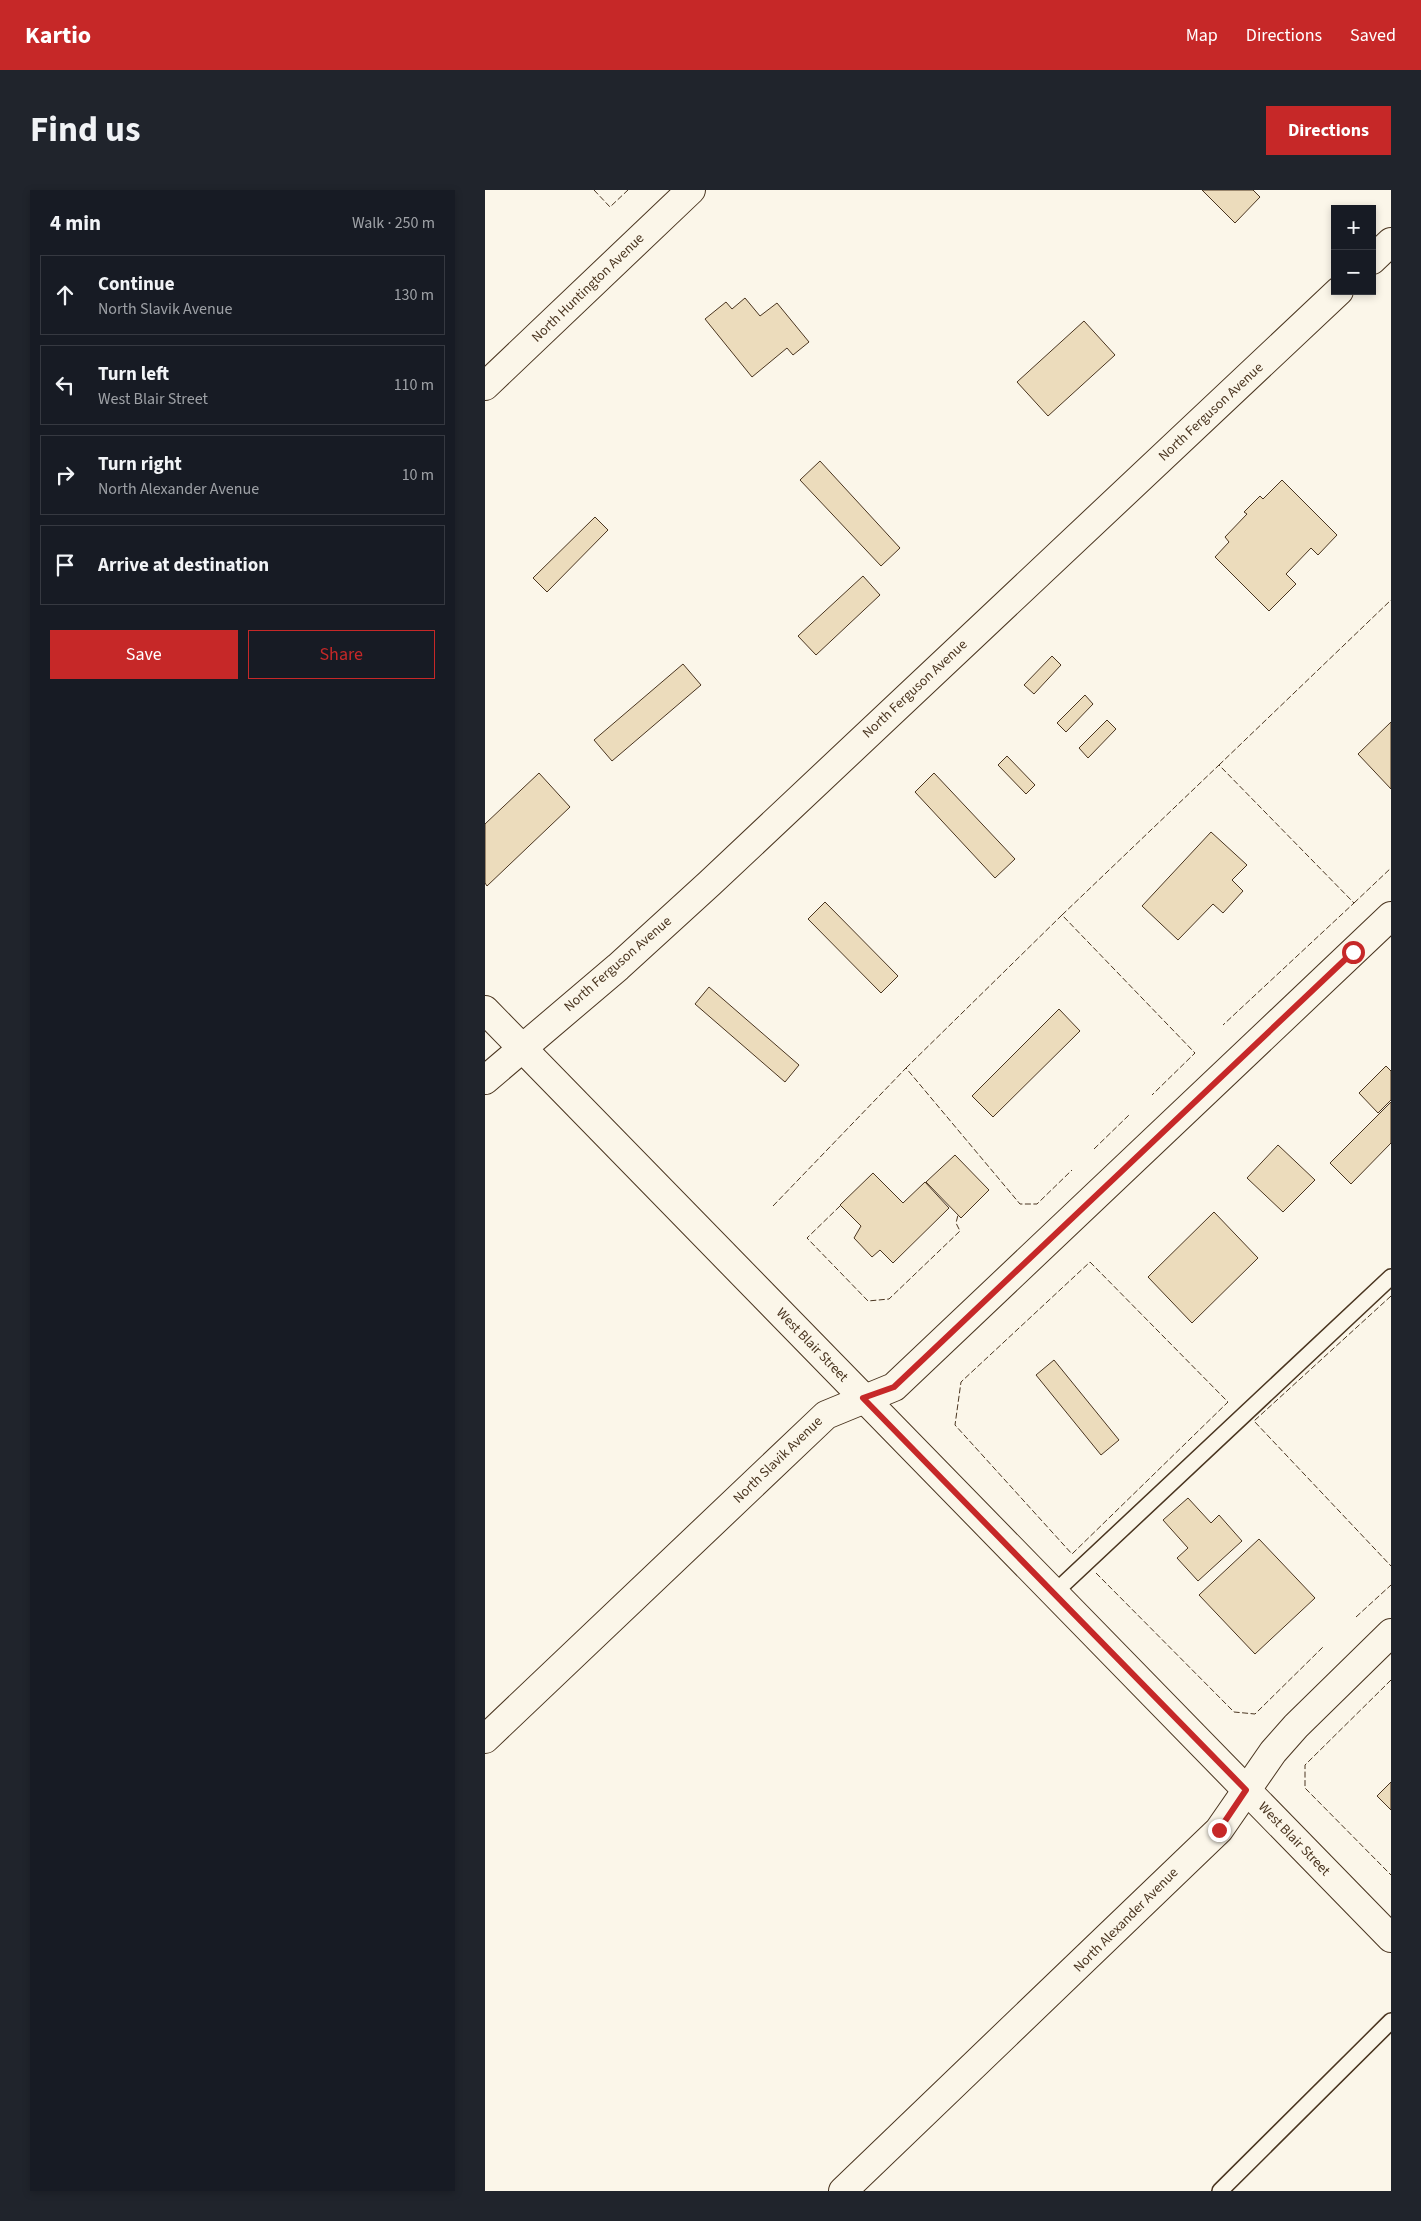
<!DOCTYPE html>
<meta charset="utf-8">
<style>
:root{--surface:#171b24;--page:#20242c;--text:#f1f3f6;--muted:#9ea1a6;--line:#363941;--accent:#c62828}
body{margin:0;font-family:"Source Sans 3",sans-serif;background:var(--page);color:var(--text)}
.controls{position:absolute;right:15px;top:15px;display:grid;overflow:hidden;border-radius:0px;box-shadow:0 2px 8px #0003}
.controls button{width:45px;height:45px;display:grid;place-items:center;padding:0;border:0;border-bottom:1px solid var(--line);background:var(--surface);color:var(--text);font:25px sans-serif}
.stop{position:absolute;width:15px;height:15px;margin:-11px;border:4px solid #c62828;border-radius:50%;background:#fff}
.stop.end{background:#c62828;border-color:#fff;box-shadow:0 1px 5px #0008}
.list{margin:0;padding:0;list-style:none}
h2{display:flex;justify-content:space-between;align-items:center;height:65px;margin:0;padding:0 20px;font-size:21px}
h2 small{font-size:16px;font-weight:400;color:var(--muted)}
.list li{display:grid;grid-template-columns:32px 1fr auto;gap:15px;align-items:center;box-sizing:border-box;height:80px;margin:0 10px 10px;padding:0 10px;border:1px solid var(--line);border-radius:0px}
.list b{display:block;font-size:19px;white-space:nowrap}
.list p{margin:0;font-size:16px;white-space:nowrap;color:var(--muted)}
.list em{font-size:16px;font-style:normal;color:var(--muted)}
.actions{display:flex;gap:10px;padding:15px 20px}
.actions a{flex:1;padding:11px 0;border:1px solid var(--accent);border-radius:0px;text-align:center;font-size:18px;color:var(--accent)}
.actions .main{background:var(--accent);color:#fff}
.icon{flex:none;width:28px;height:28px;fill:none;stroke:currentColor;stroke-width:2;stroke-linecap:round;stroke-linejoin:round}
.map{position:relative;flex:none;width:906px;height:2001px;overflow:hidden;border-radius:0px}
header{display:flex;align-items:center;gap:30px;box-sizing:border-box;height:70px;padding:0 25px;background:var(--accent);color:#fff}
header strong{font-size:24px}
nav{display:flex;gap:28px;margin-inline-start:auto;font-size:18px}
.intro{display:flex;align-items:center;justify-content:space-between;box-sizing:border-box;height:120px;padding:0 30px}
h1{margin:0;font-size:35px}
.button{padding:12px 22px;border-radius:0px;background:var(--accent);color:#fff;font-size:18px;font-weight:700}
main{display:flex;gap:30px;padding:0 30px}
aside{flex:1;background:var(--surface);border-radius:0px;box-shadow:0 2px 8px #0003}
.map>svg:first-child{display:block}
</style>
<header>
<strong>Kartio</strong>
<nav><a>Map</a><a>Directions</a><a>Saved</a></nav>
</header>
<div class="intro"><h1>Find us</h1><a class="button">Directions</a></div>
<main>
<aside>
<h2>4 min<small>Walk · 250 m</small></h2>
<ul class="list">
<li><svg class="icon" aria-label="ahead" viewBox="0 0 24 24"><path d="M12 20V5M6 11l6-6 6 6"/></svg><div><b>Continue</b><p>North Slavik Avenue</p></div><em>130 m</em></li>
<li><svg class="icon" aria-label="left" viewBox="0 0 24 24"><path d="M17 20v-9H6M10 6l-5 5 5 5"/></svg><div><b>Turn left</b><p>West Blair Street</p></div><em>110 m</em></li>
<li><svg class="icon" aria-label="right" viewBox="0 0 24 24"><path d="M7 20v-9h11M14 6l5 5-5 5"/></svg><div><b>Turn right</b><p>North Alexander Avenue</p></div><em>10 m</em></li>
<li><svg class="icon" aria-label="arrive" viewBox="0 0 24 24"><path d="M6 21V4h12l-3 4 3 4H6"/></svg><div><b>Arrive at destination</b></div></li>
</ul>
<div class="actions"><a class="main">Save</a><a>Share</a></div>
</aside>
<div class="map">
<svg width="906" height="2001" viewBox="0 0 906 2001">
<rect width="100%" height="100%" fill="#fbf6e9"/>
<!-- building -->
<g fill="#ecdcbc" stroke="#4a3520">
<polygon points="717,0 768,0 775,7 750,33"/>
<polygon points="260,108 275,126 292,113 324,152 308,165 302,158 267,187 220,129 241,112 247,119"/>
<polygon points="599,131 630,165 563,226 532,192"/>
<polygon points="335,271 415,358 396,376 315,290"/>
<polygon points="797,290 852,345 833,365 826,358 801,384 811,394 784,421 730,367 744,352 740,347 762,324 759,322 775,306 778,309"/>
<polygon points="110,327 123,340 62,402 48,388"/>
<polygon points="378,386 395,405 331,465 313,446"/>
<polygon points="567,466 576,475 549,504 539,495"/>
<polygon points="198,474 216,495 127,571 109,550"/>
<polygon points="600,505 608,514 581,542 572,533"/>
<polygon points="622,530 631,539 603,568 594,558"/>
<polygon points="906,532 906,599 873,564"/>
<polygon points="522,566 550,595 541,604 513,575"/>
<polygon points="54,583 85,617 2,696 0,693 0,634"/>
<polygon points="449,583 530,669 510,688 430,602"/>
<polygon points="726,642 762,675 747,690 758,701 738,723 728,714 693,750 657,716"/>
<polygon points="340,712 413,786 396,803 323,729"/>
<polygon points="224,797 314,875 300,892 210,814"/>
<polygon points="574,819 595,841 508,927 487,906"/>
<polygon points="901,876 906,881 906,910 893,923 874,903"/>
<polygon points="906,912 906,953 866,994 845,973"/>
<polygon points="793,955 830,990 798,1022 762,988"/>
<polygon points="470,965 504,1000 476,1028 441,992"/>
<polygon points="388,983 418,1013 440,992 464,1018 408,1073 395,1060 387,1067 369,1048 376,1036 355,1015"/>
<polygon points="729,1022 773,1068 707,1133 663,1087"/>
<polygon points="569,1170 634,1250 616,1265 551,1185"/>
<polygon points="703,1308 726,1333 734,1325 757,1351 713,1391 692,1368 703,1358 678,1330"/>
<polygon points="774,1349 830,1408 770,1464 714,1405"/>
<polygon points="906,1592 906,1620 892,1606"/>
</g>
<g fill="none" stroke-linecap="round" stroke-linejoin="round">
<!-- service casing -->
<g stroke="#4a3520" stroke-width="18">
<g id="service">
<polyline points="569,1403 906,1087"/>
<polyline points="735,2001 906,1831"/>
</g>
</g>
<!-- minor casing -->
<g stroke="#4a3520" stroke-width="30">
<g id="minor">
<polyline points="887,70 906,52"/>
<polyline points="0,890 133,777 225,693 854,101"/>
<polyline points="0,1549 341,1225 409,1197 906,726"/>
<polyline points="358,2001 734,1640 788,1562 811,1536 906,1443"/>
</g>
</g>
<!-- tertiary casing -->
<g stroke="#4a3520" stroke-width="30">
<g id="tertiary">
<polyline points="0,196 206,0"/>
<polyline points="0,820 906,1748"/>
</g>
</g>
<!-- service -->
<use href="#service" stroke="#fbf6e9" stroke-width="15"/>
<!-- minor -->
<use href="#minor" stroke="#fbf6e9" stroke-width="28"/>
<!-- tertiary -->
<use href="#tertiary" stroke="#fbf6e9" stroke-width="28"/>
<!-- fence -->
<g stroke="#4a3520" stroke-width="1" stroke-dasharray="6 2.5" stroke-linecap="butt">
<polyline points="109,0 125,17 143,0"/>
<polyline points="734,575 906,410"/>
<polyline points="869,713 906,678"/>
<polyline points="577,725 734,575 869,713 738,835"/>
<polyline points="421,878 577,725 710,863 667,905"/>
<polyline points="609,959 644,925"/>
<polyline points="288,1016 421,878 535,1014 552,1014 587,980"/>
<polyline points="355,1016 322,1048 383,1111 404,1109 475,1041 471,1033 473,1025"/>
<polygon points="605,1072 743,1212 587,1364 470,1235 476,1192"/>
<polyline points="906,1106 769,1231 906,1376"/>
<polyline points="611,1383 749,1522 770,1524 839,1456"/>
<polyline points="871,1427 906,1395"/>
<polyline points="906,1490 820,1575 820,1598 906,1685"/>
</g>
</g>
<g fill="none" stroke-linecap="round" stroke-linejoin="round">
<!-- route -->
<polyline stroke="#c62828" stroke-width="6" points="734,1640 761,1600 378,1208 409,1197 868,762"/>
</g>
<g text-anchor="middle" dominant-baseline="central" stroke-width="4" stroke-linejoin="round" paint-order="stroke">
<!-- street labels -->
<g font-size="14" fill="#4a3520" stroke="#fbf6e9">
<text transform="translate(103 98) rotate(-44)">North Huntington Avenue</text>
<text transform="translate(726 222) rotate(-43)">North Ferguson Avenue</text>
<text transform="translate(430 499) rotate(-43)">North Ferguson Avenue</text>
<text transform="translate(133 774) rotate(-41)">North Ferguson Avenue</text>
<text transform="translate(327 1155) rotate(46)">West Blair Street</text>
<text transform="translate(293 1270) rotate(-44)">North Slavik Avenue</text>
<text transform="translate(809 1649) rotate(46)">West Blair Street</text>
<text transform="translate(641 1730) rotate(-45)">North Alexander Avenue</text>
</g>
</g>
</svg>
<div class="controls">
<button>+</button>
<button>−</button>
</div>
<div class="stop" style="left:868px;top:762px"></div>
<div class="stop end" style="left:734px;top:1640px"></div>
</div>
</main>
